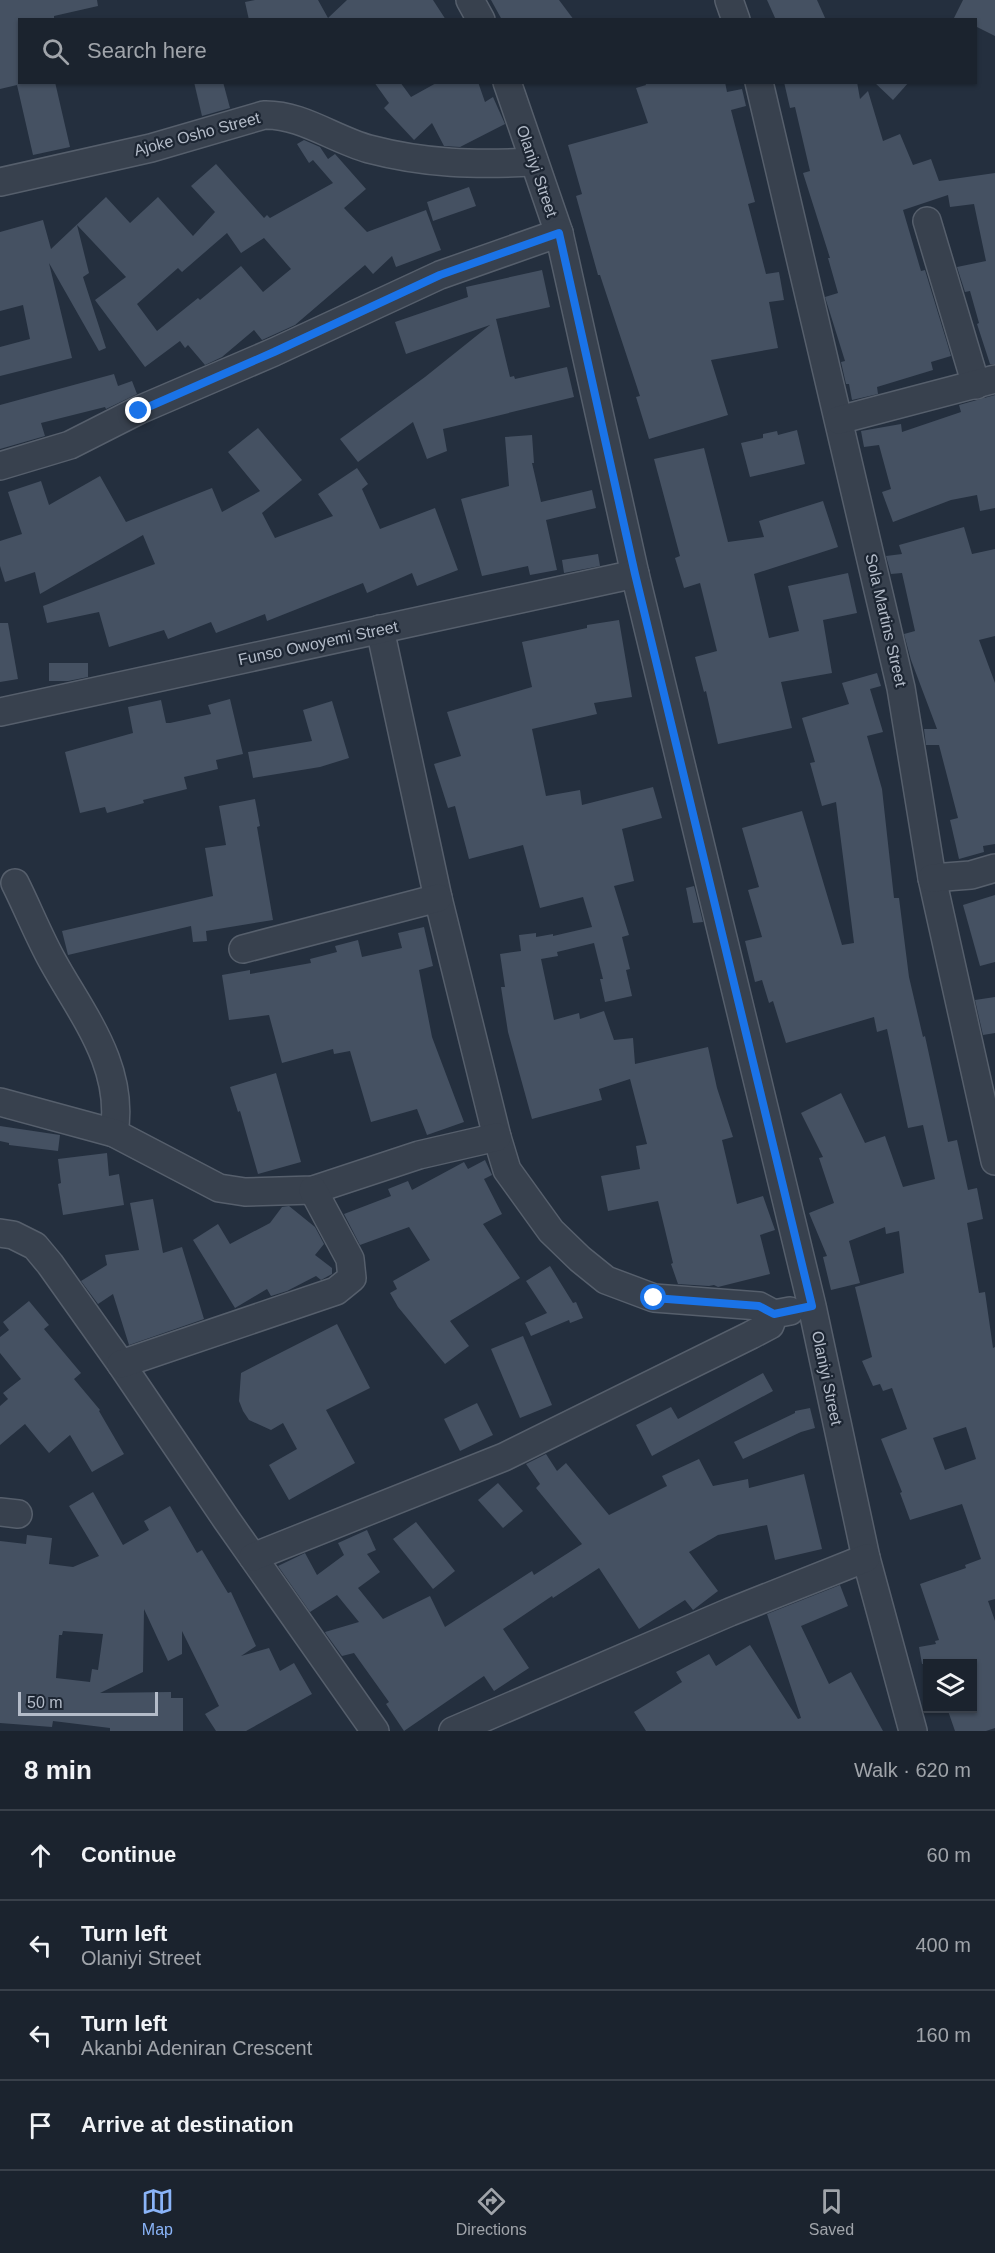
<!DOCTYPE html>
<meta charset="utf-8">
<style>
:root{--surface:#1b232e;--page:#242b36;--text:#f1f3f6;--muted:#a0a4aa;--line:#39404a;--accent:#8ab4f8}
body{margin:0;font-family:Arial,sans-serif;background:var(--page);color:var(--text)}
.controls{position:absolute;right:18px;bottom:18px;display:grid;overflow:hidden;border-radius:0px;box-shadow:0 2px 4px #0004}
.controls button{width:54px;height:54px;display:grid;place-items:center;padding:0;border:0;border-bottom:2px solid var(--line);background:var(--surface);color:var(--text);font:30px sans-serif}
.scale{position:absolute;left:18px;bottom:15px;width:140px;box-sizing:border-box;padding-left:6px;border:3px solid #b4bcc9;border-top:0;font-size:16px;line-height:21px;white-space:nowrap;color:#b4bcc9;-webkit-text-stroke:4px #1d2633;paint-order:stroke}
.stop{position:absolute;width:18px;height:18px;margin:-14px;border:4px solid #1a73e8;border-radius:50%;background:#fff}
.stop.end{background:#1a73e8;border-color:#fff;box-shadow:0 2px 6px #0008}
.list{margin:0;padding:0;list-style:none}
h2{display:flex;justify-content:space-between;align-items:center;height:78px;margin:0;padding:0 24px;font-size:26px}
h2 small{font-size:20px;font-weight:400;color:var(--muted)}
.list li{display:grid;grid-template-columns:39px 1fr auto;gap:18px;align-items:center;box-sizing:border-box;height:90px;padding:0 24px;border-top:2px solid var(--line)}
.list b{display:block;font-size:22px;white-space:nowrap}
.list p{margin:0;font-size:20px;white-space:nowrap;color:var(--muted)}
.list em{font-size:20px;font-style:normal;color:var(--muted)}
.icon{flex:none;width:33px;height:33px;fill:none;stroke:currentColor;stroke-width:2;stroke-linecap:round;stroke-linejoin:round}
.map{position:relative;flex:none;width:995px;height:1731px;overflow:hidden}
.search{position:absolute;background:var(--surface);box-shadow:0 2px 4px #0004;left:18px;right:18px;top:18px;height:66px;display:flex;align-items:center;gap:15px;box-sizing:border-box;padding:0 21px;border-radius:0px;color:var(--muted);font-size:22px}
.sheet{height:438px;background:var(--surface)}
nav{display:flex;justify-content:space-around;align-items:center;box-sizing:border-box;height:84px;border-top:2px solid var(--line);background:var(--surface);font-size:16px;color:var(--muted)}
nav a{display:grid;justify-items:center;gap:3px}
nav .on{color:var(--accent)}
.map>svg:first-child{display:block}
</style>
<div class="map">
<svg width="995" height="1731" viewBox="0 0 995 1731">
<rect width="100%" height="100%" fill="#242f3e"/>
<!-- building -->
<g fill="#455162" fill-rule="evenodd">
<polygon points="0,0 97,0 98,6 54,16 54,20 20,20 20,82 55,82 70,147 33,155 17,85 0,89"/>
<polygon points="255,0 318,0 328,18 347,0 433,0 446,20 249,20 245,2"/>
<polygon points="491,0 559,0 574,20 502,20"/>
<polygon points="767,0 817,0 826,20 776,20"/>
<polygon points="963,0 995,0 995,36 975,26 975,20 953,20"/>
<polygon points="194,82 223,82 230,108 202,116"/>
<polygon points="374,82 400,82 411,97 438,82 478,82 485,102 493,97 505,124 460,147 444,146 432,123 414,140 384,108 389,103"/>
<polygon points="645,82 725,82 727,92 742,89 746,106 731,110 755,202 748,204 766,274 779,272 784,300 769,302 778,348 711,360 728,415 649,439 636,397 640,396 600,275 598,275 576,196 582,194 568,145 648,123 636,88 646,85"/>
<polygon points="784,82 857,82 860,99 868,91 883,141 900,134 913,165 931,159 939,181 995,173 995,364 990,364 977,324 979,323 970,291 965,292 957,267 986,261 974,204 950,207 948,195 903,210 921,271 925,270 951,356 931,362 933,370 877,387 878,394 852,400 849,384 846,384 841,362 845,361 825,297 838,293 828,258 830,258 803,173 810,171 795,107 790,108"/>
<polygon points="874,82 909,82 893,100"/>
<path d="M 304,140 L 320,147 L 328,159 L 335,154 L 366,189 L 344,208 L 367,232 L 426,210 L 441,250 L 396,267 L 392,256 L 373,274 L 365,265 L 295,325 L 262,340 L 254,330 L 222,357 L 205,365 L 188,345 L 185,348 L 180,341 L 145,367 L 95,300 L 126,277 L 77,225 L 89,273 L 83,277 L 106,348 L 99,351 L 49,263 L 72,358 L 0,376 L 0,347 L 30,339 L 23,305 L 0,311 L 0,232 L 43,220 L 51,249 L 106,197 L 130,223 L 158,197 L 193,236 L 215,212 L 191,186 L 216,164 L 264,218 L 267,215 L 270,218 L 333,183 L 313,160 L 309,163 L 297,144 ZM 227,233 L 241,253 L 264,238 L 291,269 L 263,292 L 241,266 L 200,300 L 198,298 L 157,331 L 137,304 L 178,268 L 182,272 Z"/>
<polygon points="469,187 476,206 433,221 427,202"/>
<polygon points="542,270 550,307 496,319 510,377 514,376 515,379 567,367 574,397 443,429 447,451 427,459 413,422 358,462 340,439 425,377 490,325 406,354 395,322 468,297 466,287"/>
<polygon points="114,374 118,386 132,381 137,394 106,409 105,407 41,423 45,436 0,449 0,405"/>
<polygon points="995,395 995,508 980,511 977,495 951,500 893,522 882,492 891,489 879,445 864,447 861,431 901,424 902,432 961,412 959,405"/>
<polygon points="258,428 302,480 262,513 275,538 333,516 318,494 357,468 368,484 362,489 380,529 435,508 458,570 417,586 412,573 367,593 363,583 267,621 265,614 216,633 211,622 168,639 164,630 109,647 99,612 47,623 43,606 155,564 143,535 40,594 35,572 5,582 0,566 0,541 22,534 8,492 41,481 49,505 100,476 126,522 212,488 222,512 260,491 228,452"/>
<polygon points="797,430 805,464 750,477 741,443 763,438 763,434 777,431 778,435"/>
<polygon points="532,435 534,463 532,463 541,502 592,490 596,508 546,520 557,570 530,575 528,566 482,576 461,499 509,486 505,437"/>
<polygon points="704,448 728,542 764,537 759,521 823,501 838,547 754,574 769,638 799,631 788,586 848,573 857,613 823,620 832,673 781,682 792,728 718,744 706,691 704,692 695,657 717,651 700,583 684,588 675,558 680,556 654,459"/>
<polygon points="964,527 972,554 995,549 995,636 979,640 995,683 995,844 983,846 984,852 959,859 950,820 958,818 939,745 926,745 924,729 937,729 911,660 904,634 915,631 902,573 891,574 886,556 902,554 899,545"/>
<polygon points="598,554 600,566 564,573 562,560"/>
<polygon points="619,620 632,697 594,703 597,714 532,729 546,796 580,790 582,805 653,787 662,818 622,829 634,881 614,886 629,935 622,937 630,969 626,970 632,996 605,1002 600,979 603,979 594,943 557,952 558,956 541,959 554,1020 579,1013 580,1019 604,1011 614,1040 633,1038 635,1064 708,1047 717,1088 733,1137 722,1140 737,1204 763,1196 775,1230 760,1235 770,1274 718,1287 714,1285 709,1286 678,1284 671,1264 673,1263 658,1201 608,1211 601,1176 640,1169 636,1146 647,1144 630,1079 599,1089 602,1100 532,1119 508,1032 501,987 505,987 500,954 521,951 519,935 536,933 536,937 553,934 553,936 592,927 583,897 540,908 523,845 469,859 455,806 448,808 434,764 461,756 447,712 532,687 522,642 587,628 587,625"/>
<polygon points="0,623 8,623 18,679 0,682"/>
<polygon points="49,663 88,663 88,677 68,681 49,681"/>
<path d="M 877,673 L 881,686 L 870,689 L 883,732 L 867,736 L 882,789 L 894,898 L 899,898 L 909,977 L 923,1037 L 925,1036 L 948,1142 L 957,1140 L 968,1190 L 977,1188 L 983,1219 L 967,1223 L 979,1293 L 985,1292 L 993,1348 L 995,1347 L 995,1599 L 988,1601 L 995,1621 L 995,1728 L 986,1731 L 955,1731 L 947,1708 L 972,1708 L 972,1664 L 922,1664 L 919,1647 L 936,1644 L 935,1641 L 939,1640 L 920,1584 L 966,1568 L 965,1565 L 981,1559 L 962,1504 L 910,1520 L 900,1493 L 902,1492 L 881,1439 L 907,1429 L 892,1388 L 883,1391 L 880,1384 L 873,1386 L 862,1361 L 872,1357 L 855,1287 L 904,1273 L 899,1231 L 886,1234 L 885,1227 L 849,1241 L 860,1283 L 831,1290 L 823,1257 L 827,1256 L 809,1213 L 834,1203 L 819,1158 L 823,1157 L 801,1113 L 841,1093 L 865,1143 L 885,1136 L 903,1187 L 935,1179 L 923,1125 L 908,1128 L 887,1029 L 877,1032 L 874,1017 L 786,1043 L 773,1001 L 769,1003 L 762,980 L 755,982 L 745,941 L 762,937 L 748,890 L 759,887 L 742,828 L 802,811 L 842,945 L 854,943 L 836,802 L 822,806 L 810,763 L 815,762 L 802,718 L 849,704 L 842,683 ZM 966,1427 L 976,1459 L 945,1470 L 933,1438 Z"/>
<polygon points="230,699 243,754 216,760 218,769 184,777 187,789 143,800 144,803 107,813 105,807 80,813 65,752 133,733 128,707 161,700 166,723 170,723 211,714 208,705"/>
<polygon points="332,701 349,758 320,767 253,778 248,752 312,741 303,710"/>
<polygon points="255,799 260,826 257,827 273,920 206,931 207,941 193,942 191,926 68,955 62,931 213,896 205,848 226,845 219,806"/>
<polygon points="694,886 703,922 693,923 686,888"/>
<polygon points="995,895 995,962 980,966 963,905"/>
<polygon points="424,927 433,966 419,970 432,1037 464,1122 427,1135 417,1109 371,1122 350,1051 334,1054 333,1049 282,1063 269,1015 229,1020 222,975 250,970 250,974 311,963 310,959 337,952 335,946 358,940 362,957 402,948 398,933"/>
<polygon points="995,997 995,1033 983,1035 975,1000"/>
<polygon points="276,1073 301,1162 258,1174 240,1111 238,1112 230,1087"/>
<polygon points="0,1126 60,1135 58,1151 9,1145 9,1143 0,1141"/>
<polygon points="107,1153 109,1176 119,1174 124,1205 63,1215 58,1184 61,1183 58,1159"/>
<polygon points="485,1160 492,1175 484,1179 502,1214 483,1224 520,1278 450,1321 469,1346 445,1364 398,1307 390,1293 397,1289 393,1281 430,1260 409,1227 360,1245 344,1214 391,1196 388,1189 408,1181 412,1190 464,1162 468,1169"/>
<polygon points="153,1199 163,1253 182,1247 204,1319 129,1345 113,1294 98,1304 81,1281 107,1265 105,1255 139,1250 130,1203"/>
<polygon points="289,1206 315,1227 324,1244 315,1255 332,1268 332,1274 321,1280 316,1276 287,1291 271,1296 267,1289 235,1308 193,1240 218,1224 230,1244 270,1223 282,1207"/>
<polygon points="550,1266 573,1303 576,1302 583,1318 570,1323 569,1320 531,1336 525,1323 547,1313 526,1281"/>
<polygon points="29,1301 49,1325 44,1329 81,1373 74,1379 100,1410 99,1411 124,1454 92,1472 70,1435 49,1453 25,1424 0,1445 0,1406 8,1399 3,1393 21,1379 0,1353 0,1337 9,1330 3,1322"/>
<polygon points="337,1324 370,1388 326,1410 355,1463 289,1500 269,1465 297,1449 283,1423 271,1430 249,1420 243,1411 239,1401 241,1373"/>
<polygon points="523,1336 552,1405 520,1418 491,1349"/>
<polygon points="763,1373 773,1391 652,1456 636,1425 671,1407 678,1419"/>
<polygon points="477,1403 493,1435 460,1451 444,1419"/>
<polygon points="810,1408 815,1428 801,1432 743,1459 734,1442 795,1413 795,1411"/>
<polygon points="546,1454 557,1471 566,1463 609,1515 667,1486 662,1476 699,1459 713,1486 748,1479 749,1488 804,1474 822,1549 775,1560 767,1525 718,1535 689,1552 718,1591 693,1610 685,1600 639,1629 599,1568 553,1598 552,1596 503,1629 529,1668 494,1691 484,1676 404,1731 386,1704 389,1702 354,1653 342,1656 326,1634 325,1632 359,1622 337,1595 310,1612 278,1566 305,1553 317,1575 344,1555 338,1543 367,1530 376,1550 367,1554 380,1572 358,1588 383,1619 430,1596 445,1627 532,1571 534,1575 582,1544 536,1488 540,1484 526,1464"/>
<polygon points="498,1483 523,1511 503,1528 478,1500"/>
<path d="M 93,1492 L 123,1545 L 149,1530 L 144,1521 L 170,1506 L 197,1553 L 202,1550 L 228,1593 L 231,1592 L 256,1646 L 241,1656 L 269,1648 L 280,1671 L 294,1663 L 312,1694 L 246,1731 L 216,1731 L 205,1714 L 219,1706 L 182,1631 L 182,1654 L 168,1661 L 144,1609 L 143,1672 L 100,1693 L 171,1692 L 171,1698 L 183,1698 L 183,1731 L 110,1731 L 110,1728 L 53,1721 L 52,1727 L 0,1723 L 0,1541 L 26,1544 L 27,1535 L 52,1538 L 49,1564 L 73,1567 L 99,1556 L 69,1506 ZM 63,1631 L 103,1634 L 98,1670 L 92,1669 L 90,1682 L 56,1678 L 59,1635 L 62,1635 Z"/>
<polygon points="416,1522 455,1571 433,1589 393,1539"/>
<polygon points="840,1585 848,1606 801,1626 829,1684 851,1672 883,1731 646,1731 634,1712 682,1682 676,1672 709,1654 716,1666 750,1645 798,1719 801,1718 767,1614"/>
</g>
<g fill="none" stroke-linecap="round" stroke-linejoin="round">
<!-- minor casing -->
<g stroke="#565f6c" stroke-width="30">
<g id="minor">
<polyline points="470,0 481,20"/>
<polyline points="729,0 736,20"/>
<polyline points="507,82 559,233 635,574 812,1306 866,1558 913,1731"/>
<polyline points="759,82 901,688 932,878 995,1161"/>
<path d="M 0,182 L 151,148 L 264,115 C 301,114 333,139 369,149 C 426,164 475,165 534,162"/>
<polyline points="927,221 976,385"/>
<polyline points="839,420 995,379"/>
<polyline points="0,466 70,445 139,410 274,352 440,275 559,233"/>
<polyline points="380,629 438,898 497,1137 507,1170 551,1231 580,1259 606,1280 654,1298 759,1306 774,1314"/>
<polyline points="0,712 635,574"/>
<polyline points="932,878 971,875 995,868"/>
<path d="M 15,883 C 28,909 39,937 53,962 C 83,1016 125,1067 114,1133"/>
<polyline points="243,949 438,898"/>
<polyline points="0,1102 114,1133 219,1188 245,1192 313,1190 419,1155 497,1137"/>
<polyline points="0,1233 13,1235 35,1246 50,1264 121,1364 226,1519 375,1731"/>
<polyline points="121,1364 336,1291 352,1278 350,1259 313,1190"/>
<polyline points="0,1512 18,1514"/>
<polyline points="253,1557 504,1457 751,1335 770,1325 774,1314 790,1311"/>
<polyline points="453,1731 730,1612 866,1558"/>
</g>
</g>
<!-- minor -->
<use href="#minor" stroke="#38414e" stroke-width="27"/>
</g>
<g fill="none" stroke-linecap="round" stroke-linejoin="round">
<!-- route -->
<polyline stroke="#1a73e8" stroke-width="8" points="139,411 274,352 440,275 559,233 635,574 812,1306 774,1314 759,1306 654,1298"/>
</g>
<g text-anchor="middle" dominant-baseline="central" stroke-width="4.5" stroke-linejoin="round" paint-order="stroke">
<!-- street labels -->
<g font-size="16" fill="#b4bcc9" stroke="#1d2633">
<text transform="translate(197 134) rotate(-15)">Ajoke Osho Street</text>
<text transform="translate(537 171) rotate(71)">Olaniyi Street</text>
<text transform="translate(886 620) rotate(77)">Sola Martins Street</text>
<text transform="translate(318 643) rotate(-12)">Funso Owoyemi Street</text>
<text transform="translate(827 1378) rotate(78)">Olaniyi Street</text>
</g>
</g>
</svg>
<div class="controls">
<button><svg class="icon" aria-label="layers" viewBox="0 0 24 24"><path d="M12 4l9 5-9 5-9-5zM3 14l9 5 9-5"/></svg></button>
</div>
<div class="scale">50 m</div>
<div class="stop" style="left:654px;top:1298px"></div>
<div class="stop end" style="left:139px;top:411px"></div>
<div class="search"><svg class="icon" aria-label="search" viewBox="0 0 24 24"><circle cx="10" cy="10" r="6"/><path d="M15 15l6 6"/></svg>Search here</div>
</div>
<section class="sheet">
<h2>8 min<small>Walk · 620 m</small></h2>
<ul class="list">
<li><svg class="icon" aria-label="ahead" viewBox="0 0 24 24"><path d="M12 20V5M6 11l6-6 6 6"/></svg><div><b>Continue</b></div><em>60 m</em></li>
<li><svg class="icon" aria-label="left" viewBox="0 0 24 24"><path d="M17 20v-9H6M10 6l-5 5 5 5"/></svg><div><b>Turn left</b><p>Olaniyi Street</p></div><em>400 m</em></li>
<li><svg class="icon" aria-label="left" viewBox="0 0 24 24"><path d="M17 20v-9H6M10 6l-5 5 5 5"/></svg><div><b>Turn left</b><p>Akanbi Adeniran Crescent</p></div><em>160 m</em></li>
<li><svg class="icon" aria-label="arrive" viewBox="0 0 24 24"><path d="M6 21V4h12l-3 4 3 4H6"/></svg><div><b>Arrive at destination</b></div></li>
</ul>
</section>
<nav>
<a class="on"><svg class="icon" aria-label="map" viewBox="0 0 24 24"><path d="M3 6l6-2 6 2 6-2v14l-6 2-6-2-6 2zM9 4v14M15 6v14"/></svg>Map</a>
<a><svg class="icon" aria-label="directions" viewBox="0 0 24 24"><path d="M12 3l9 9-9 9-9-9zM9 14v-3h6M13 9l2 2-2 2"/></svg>Directions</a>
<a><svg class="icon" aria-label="saved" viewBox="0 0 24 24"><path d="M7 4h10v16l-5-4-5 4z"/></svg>Saved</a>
</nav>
